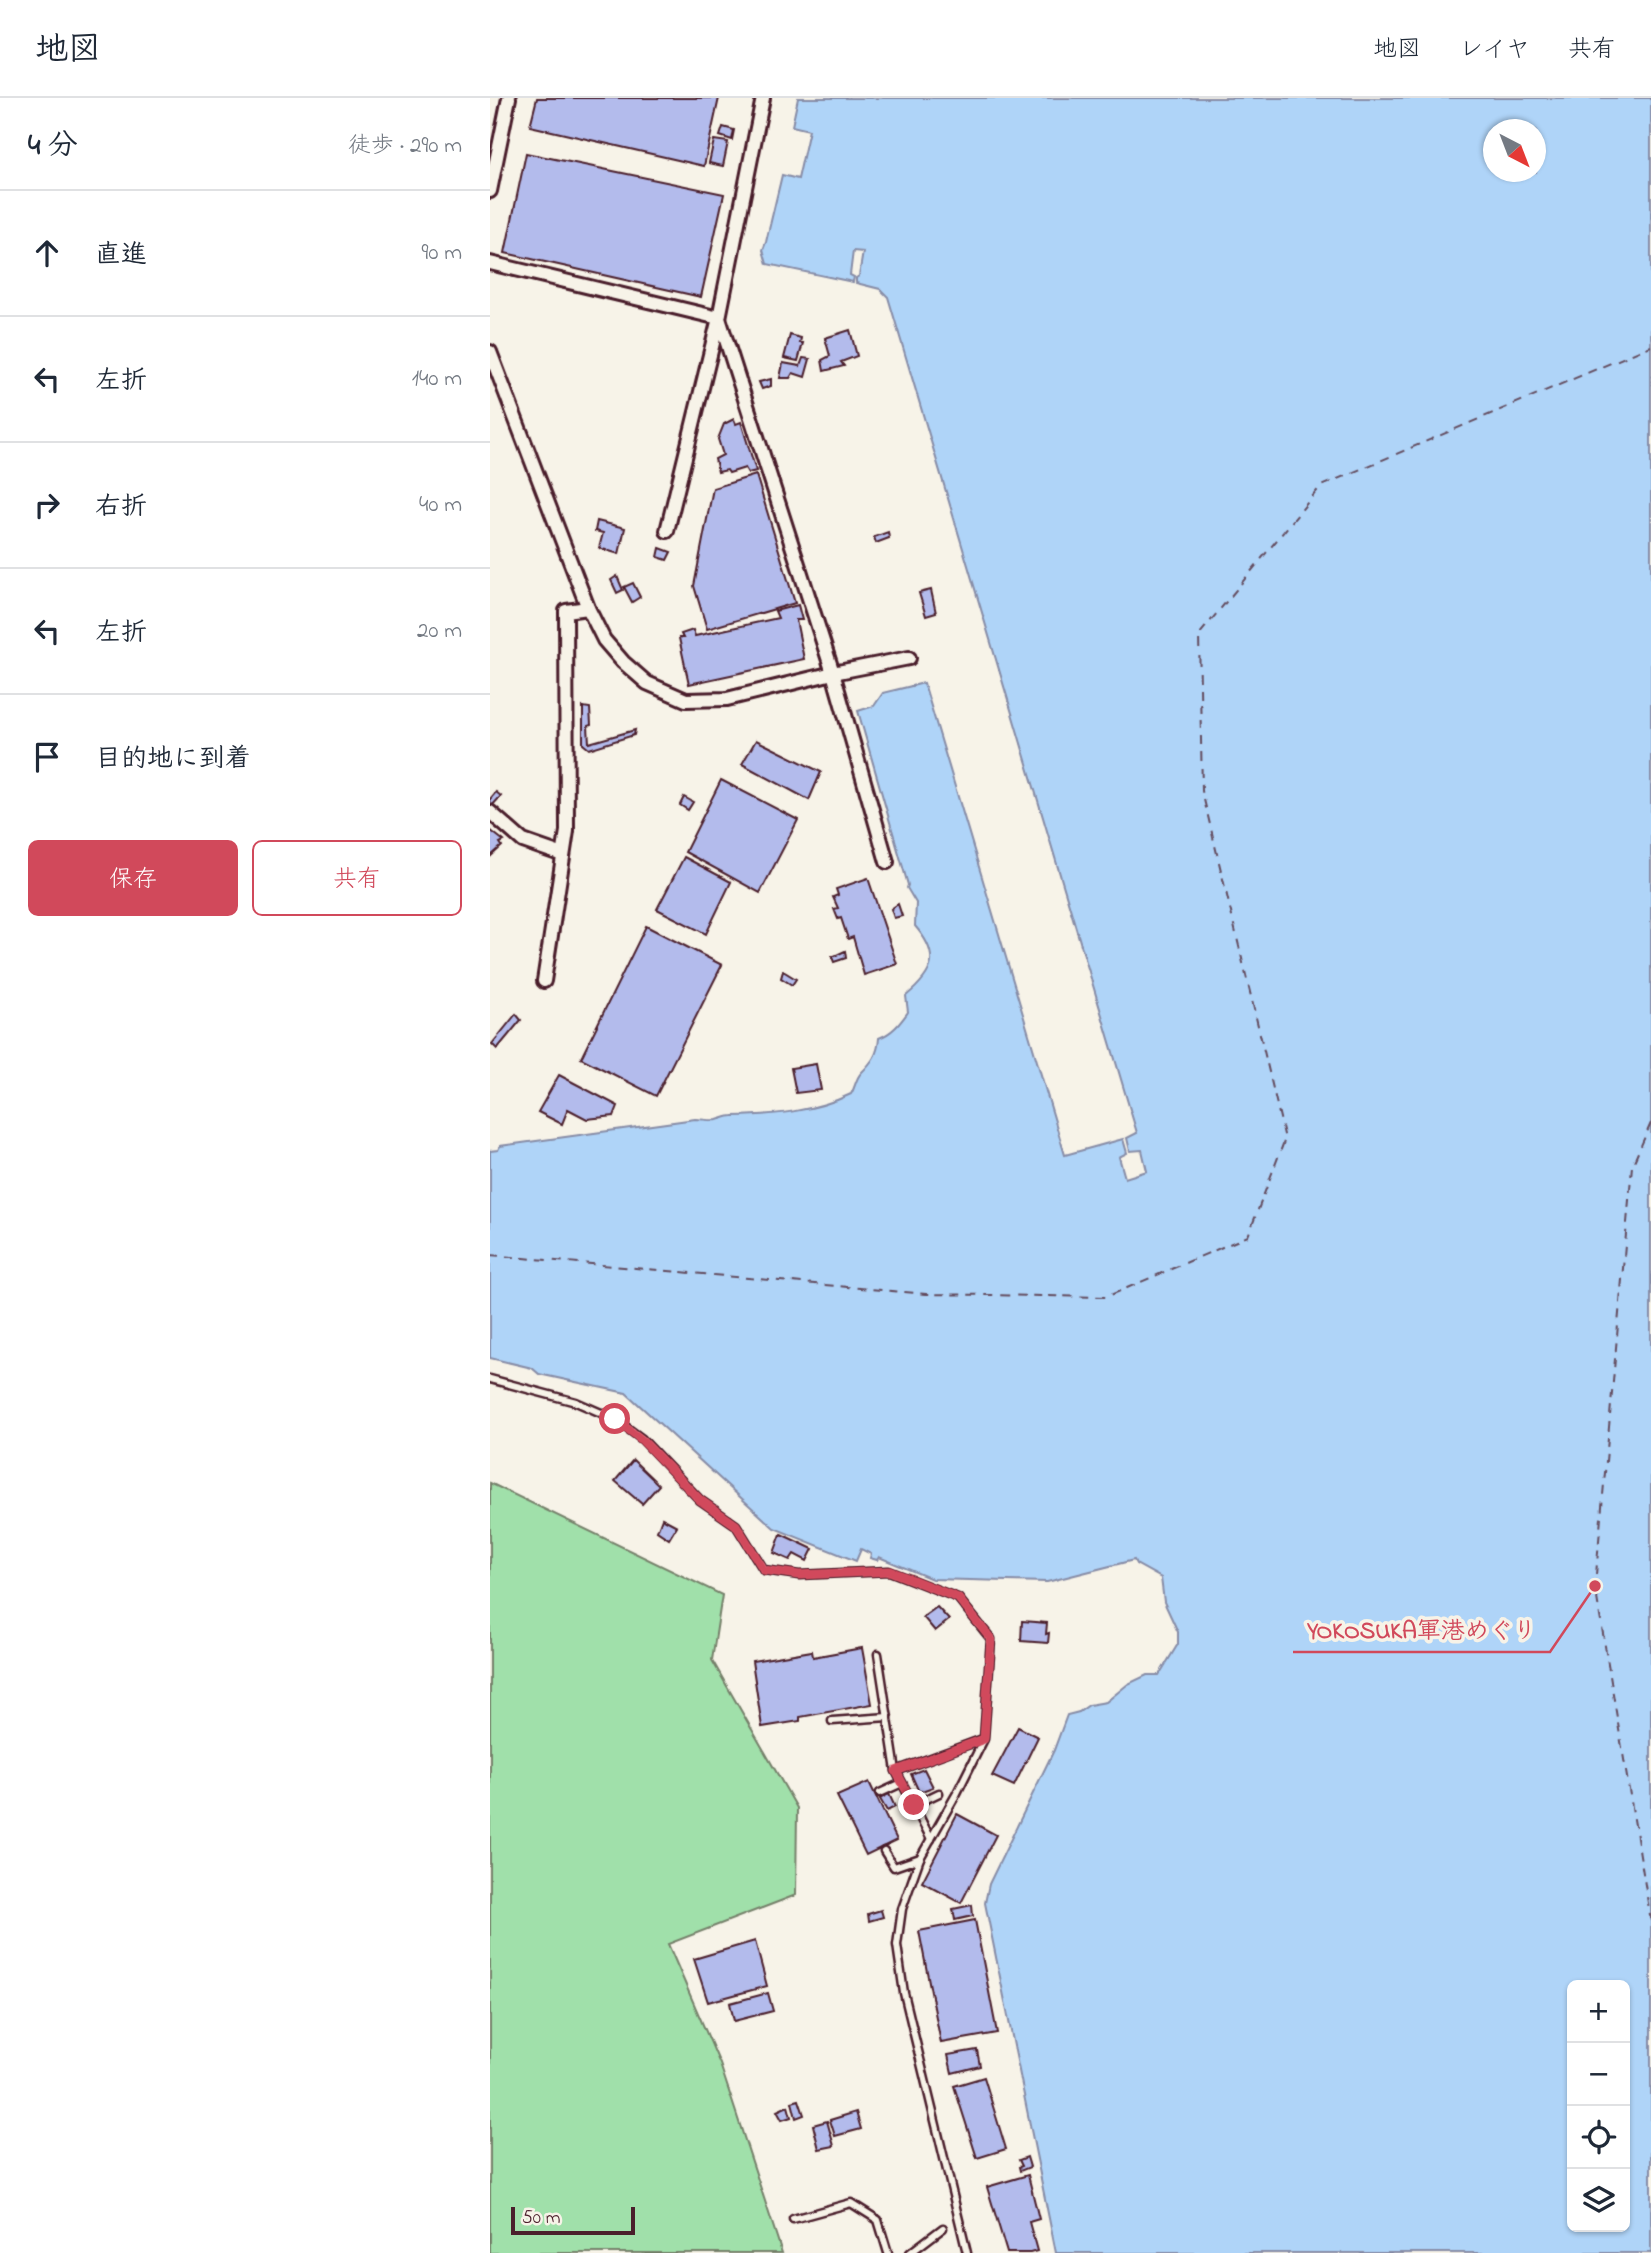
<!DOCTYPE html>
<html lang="ja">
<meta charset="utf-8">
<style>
:root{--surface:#fff;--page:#f2f2f3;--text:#1f2937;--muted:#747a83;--line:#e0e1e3;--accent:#d1495b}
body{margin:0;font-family:"Indie Flower","Klee One",sans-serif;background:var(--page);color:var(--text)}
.controls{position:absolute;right:21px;bottom:21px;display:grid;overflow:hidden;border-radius:10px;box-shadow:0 2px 5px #0004}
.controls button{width:63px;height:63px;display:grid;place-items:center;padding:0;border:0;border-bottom:2px solid var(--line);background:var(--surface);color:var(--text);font:35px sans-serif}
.compass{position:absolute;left:993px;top:21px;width:63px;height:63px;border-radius:50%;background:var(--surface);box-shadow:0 2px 5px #0004;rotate:138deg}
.scale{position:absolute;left:21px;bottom:18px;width:124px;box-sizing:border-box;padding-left:7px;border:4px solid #4a1f2b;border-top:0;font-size:19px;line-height:24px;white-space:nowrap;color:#4a1f2b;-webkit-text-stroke:5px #f7f3e8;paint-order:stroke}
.stop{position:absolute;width:21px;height:21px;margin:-16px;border:5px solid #d1495b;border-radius:50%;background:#fff}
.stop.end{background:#d1495b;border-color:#fff;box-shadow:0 2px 7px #0008}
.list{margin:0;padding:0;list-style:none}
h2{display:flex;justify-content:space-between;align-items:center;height:91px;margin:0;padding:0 28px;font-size:30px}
h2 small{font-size:23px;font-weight:400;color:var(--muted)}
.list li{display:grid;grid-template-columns:46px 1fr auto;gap:21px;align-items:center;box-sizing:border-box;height:126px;padding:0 28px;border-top:2px solid var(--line)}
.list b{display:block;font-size:26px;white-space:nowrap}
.list em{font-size:23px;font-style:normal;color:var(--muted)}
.actions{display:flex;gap:14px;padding:21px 28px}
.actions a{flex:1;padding:16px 0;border:2px solid var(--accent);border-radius:10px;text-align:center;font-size:24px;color:var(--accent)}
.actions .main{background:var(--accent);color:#fff}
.icon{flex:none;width:38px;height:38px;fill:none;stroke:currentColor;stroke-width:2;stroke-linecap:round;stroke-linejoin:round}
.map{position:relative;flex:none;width:1161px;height:2155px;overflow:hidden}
header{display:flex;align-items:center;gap:42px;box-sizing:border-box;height:98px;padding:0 35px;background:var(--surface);border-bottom:2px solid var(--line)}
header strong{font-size:33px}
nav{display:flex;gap:38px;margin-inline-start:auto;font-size:24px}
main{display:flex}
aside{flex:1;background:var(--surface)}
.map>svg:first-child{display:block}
</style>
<header>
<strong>地図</strong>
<nav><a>地図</a><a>レイヤ</a><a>共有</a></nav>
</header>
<main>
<aside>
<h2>4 分<small>徒歩 · 290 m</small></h2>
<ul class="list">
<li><svg class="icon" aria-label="ahead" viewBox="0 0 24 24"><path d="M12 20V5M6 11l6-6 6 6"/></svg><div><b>直進</b></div><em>90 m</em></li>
<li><svg class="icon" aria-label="left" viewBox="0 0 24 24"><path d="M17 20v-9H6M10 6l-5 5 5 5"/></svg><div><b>左折</b></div><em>140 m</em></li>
<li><svg class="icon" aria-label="right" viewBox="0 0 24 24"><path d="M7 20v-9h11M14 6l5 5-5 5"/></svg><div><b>右折</b></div><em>40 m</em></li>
<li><svg class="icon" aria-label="left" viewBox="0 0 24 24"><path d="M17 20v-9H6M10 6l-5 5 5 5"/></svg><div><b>左折</b></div><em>20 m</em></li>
<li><svg class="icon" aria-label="arrive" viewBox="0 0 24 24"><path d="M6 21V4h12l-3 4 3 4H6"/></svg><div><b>目的地に到着</b></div></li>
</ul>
<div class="actions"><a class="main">保存</a><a>共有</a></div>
</aside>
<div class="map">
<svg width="1161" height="2155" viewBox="0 0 1161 2155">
<rect width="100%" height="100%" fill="#f7f3e8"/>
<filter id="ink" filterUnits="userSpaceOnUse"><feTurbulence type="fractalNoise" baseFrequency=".0143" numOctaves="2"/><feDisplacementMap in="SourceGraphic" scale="14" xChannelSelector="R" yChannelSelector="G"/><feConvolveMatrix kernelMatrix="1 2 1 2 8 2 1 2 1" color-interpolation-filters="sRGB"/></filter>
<g filter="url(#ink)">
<!-- green -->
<polygon fill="#a0e0aa" stroke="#75806a" stroke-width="2" points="0,1385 232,1497 222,1562 307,1710 306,1797 178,1846 230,1966 292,2155 0,2155"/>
<!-- water -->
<path fill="#afd4f8" stroke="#878ca6" stroke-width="2" fill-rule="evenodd" d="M 308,0 L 1161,0 L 1161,2155 L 566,2155 L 495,1805 L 499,1786 L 564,1652 L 577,1617 L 589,1614 L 599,1607 L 616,1604 L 638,1586 L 657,1577 L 669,1577 L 688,1546 L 688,1534 L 674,1504 L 671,1480 L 646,1466 L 644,1462 L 557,1484 L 442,1481 L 389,1459 L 387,1462 L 380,1460 L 381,1456 L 371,1451 L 366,1463 L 284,1430 L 136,1295 L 49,1276 L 42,1270 L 0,1260 L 0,1053 L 8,1052 L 10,1048 L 205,1021 C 212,1021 220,1023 227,1022 C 232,1021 237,1018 243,1018 C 283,1017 324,1014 361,996 C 365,990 366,980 371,975 C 382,964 388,956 389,940 C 403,935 410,925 418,914 L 416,898 C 444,875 451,858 425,828 L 426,805 L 417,790 L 418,787 L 368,613 L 384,608 L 393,595 L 434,585 L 575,1057 L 633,1041 L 637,1055 L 629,1059 L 635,1080 L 657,1073 L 652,1052 L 640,1053 L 637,1040 L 647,1035 L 398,199 L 390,191 L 366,185 L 366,180 L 369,178 L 373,154 L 363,153 L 360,177 L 364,179 L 363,184 L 277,166 L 273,152 L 276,144 L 292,77 L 308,81 L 319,32 L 302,28 ZM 1004,32 L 1046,32 L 1046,74 L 1004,74 ZM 1082,1887 L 1135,1887 L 1135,2129 L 1082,2129 Z"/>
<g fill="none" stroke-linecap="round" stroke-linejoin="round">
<!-- ferry -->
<g stroke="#634c5e" stroke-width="2" stroke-dasharray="9 7" stroke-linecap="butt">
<polyline points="1161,1025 1142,1068 1105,1488 1161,1823"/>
<polyline points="0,1157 436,1196 616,1199 758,1138 795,1041 712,693 709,537 831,388 1161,248"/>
</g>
</g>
<!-- building -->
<g fill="#b3bbec" stroke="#4a1f2b" stroke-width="2">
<polygon points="47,0 229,0 214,68 40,28"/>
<polygon points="233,29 244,32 242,42 230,38"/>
<polygon points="224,42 238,44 233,68 219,65"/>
<polygon points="36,55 234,96 211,199 15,155"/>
<polygon points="360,232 367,258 351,264 354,268 334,273 332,262 340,258 335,240"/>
<polygon points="300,237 311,240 310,245 313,245 308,263 294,260"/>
<polygon points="313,260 320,261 315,279 303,275 300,280 290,280 293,265 310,268"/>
<polygon points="281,281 281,288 272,291 269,284"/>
<polygon points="244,321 246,326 251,324 266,373 258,375 255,370 239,375 237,372 228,374 225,361 233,357 228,341 234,326"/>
<polygon points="266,377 305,505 217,531 204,488 223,390"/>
<polygon points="107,423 135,430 129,456 109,450 113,435 105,433"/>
<polygon points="398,434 399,440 386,445 384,439"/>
<polygon points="170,450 181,454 177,462 168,459"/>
<polygon points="127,478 133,492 127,495 121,482"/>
<polygon points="143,485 150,499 142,504 134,489"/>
<polygon points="441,492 446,515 436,518 429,495"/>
<polygon points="308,507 312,522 306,522 314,561 199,586 189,540 193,540 191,536 203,532 205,538 288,520 285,513"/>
<polygon points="93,609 100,610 101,627 98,628 99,645 145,632 144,637 99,651 93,646"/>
<polygon points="266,642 331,674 319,702 252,666"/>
<polygon points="231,682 308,722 270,795 195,754"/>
<polygon points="6,694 11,698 1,709 0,701"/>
<polygon points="194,699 203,704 198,712 190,707"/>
<polygon points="0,732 14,743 10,745 12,748 0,759"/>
<polygon points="194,759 241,784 216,836 167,811"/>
<polygon points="378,780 407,866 374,877 363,839 358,841 351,820 348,821 344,811 348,810 343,799 348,797 346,791"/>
<polygon points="408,806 412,818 404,820 401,811"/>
<polygon points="156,828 232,867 166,998 91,960"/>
<polygon points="355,853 356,860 344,864 342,859"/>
<polygon points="293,873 306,881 302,887 291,880"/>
<polygon points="26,916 31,922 7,951 2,946"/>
<polygon points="326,966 331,992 306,995 301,970"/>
<polygon points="69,977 128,1008 124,1018 97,1021 78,1011 72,1026 48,1014"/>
<polygon points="143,1362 169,1387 152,1406 125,1383"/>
<polygon points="172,1420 187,1428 179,1441 167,1433"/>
<polygon points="291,1436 323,1451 317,1463 304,1456 300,1462 284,1455"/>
<polygon points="447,1509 459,1522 445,1533 433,1519"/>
<polygon points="532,1523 557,1525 556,1536 559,1535 558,1545 531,1543"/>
<polygon points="372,1550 382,1606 310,1619 310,1623 272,1629 262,1563 322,1553 323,1559"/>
<polygon points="528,1629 548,1639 524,1688 502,1678"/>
<polygon points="434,1671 443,1689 429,1694 421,1676"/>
<polygon points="379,1684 407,1742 376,1757 347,1698"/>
<polygon points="399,1696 405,1709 397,1713 390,1701"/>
<polygon points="467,1716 506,1737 471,1805 432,1784"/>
<polygon points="482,1807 483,1818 465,1822 463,1811"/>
<polygon points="391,1812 393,1819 379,1823 378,1816"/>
<polygon points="485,1822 507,1935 451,1945 429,1833"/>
<polygon points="265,1843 277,1888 218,1904 204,1861"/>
<polygon points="278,1895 283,1913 244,1923 240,1905"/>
<polygon points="487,1952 490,1968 462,1975 458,1957"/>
<polygon points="494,1979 516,2051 487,2060 464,1988"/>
<polygon points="309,2002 314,2017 306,2020 302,2004"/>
<polygon points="298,2008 301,2019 292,2022 287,2013"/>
<polygon points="366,2014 371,2031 345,2038 340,2022"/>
<polygon points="337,2023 344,2048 329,2051 323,2027"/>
<polygon points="537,2059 540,2069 530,2073 529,2069 532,2068 529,2062"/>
<polygon points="538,2077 549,2121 539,2124 547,2153 540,2155 517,2155 497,2089"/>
</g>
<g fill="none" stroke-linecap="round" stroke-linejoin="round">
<!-- service casing -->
<g stroke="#4a1f2b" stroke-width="11">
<g id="service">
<polyline points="0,1281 86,1304 125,1321 152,1341 210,1402 246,1427 274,1472 309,1477 399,1473 468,1500 501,1541 494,1641 467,1695 430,1760 412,1811 407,1847 414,1895 477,2155"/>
<polyline points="388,1556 406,1673 441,1741"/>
<polyline points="342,1623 398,1619"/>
<polyline points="406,1673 493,1641"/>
<polyline points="390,1695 412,1685"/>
<polyline points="424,1707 449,1695"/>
<polyline points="394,1753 404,1769 430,1760"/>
<polyline points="303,2121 361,2105 388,2122 398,2155"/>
<polyline points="420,2155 453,2130"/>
</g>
</g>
<!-- minor casing -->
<g stroke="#4a1f2b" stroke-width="18">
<g id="minor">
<polyline points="0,93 19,0"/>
<polyline points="0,165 229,220 343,575 397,764"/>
<polyline points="0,254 98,510 114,542 133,564 157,585 196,602 237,601 343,575 419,560"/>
<polyline points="177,433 229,220 273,0"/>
<polyline points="0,714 33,743 73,757"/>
<polyline points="54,883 77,733 76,513 98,510"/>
</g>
</g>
<!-- service -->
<use href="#service" stroke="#f7f3e8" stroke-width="6"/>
<!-- minor -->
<use href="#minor" stroke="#f7f3e8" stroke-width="12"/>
</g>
</g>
<g fill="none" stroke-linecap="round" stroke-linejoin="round" filter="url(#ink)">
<!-- route -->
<polyline stroke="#d1495b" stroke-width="9" points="125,1321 152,1342 210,1402 246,1427 274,1472 309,1477 400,1473 468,1500 501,1541 494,1641 406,1673 424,1707"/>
</g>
<!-- callouts -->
<path fill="none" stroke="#d1495b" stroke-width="2.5" d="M1105 1488L1060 1554H803"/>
<circle fill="#d1495b" stroke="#f7f3e8" stroke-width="2.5" cx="1105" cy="1488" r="7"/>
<g font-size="24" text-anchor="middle" font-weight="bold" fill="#d1495b" stroke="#f7f3e8" stroke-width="7" stroke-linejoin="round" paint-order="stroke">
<text x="932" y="1540">YOKOSUKA軍港めぐり</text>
</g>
</svg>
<div class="controls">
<button>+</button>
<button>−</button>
<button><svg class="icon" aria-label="locate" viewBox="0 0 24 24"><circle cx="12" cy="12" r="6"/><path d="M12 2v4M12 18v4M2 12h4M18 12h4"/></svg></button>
<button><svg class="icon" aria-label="layers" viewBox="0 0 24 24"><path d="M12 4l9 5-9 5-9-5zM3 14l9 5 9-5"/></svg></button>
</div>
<svg class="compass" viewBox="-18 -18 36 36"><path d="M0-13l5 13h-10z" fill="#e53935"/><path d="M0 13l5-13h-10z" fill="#747a83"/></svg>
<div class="scale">50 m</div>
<div class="stop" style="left:125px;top:1321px"></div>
<div class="stop end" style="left:424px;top:1707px"></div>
</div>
</main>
